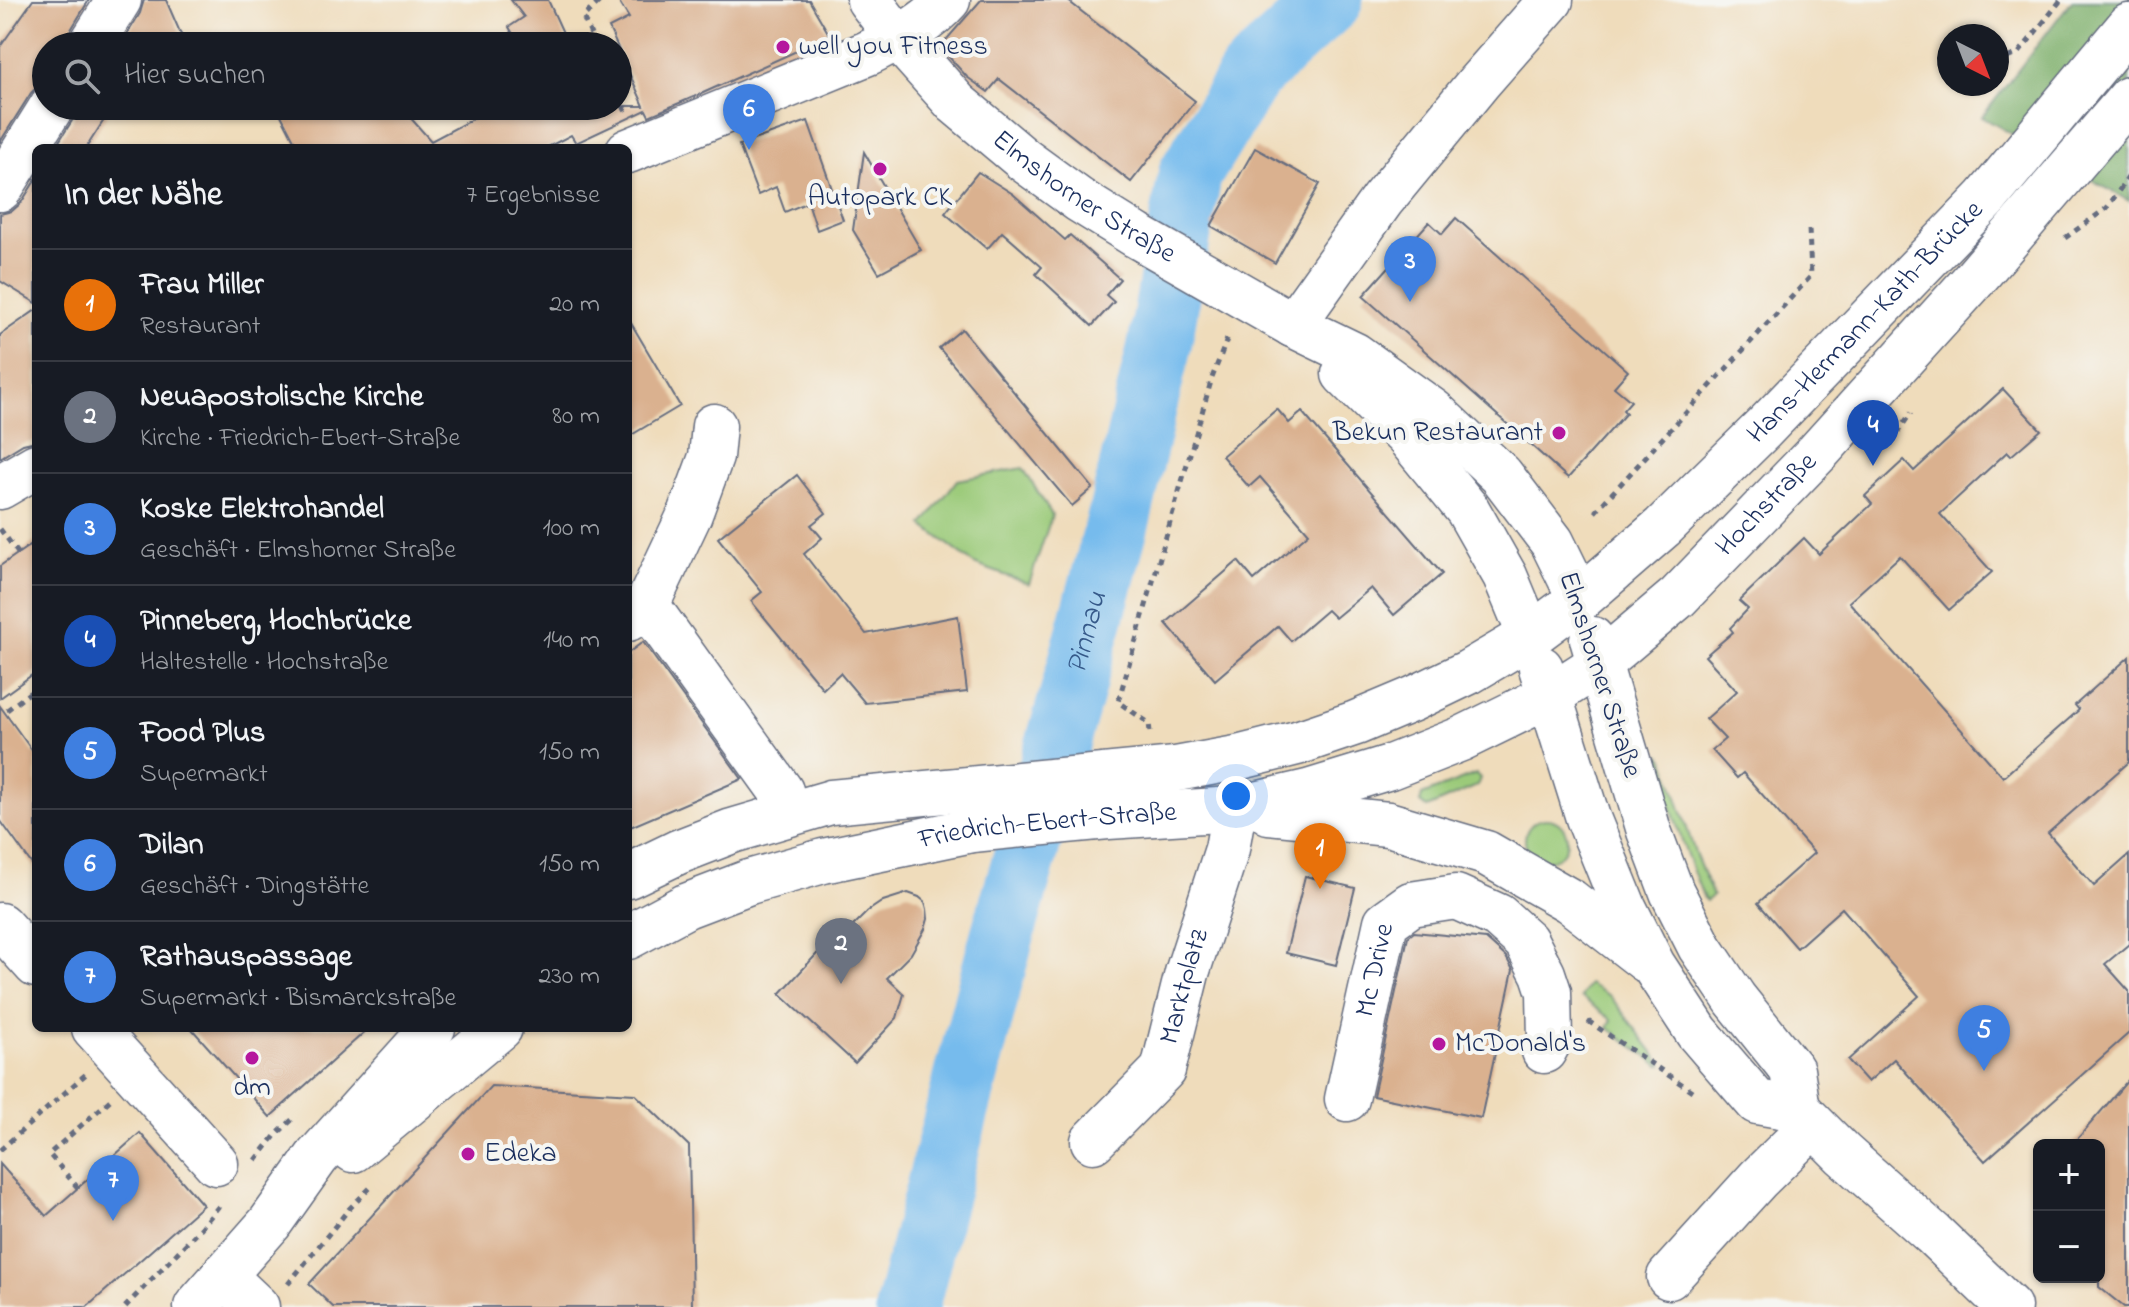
<!DOCTYPE html>
<html lang="de">
<meta charset="utf-8">
<style>
:root{--surface:#171b24;--page:#20242c;--text:#f1f3f6;--muted:#9ea1a6;--line:#363941;--accent:#d690ce}
body{margin:0;font-family:"Indie Flower",sans-serif;background:var(--page);color:var(--text)}
.controls{position:absolute;right:24px;bottom:24px;display:grid;overflow:hidden;border-radius:12px;box-shadow:0 2px 6px #0004}
.controls button{width:72px;height:72px;display:grid;place-items:center;padding:0;border:0;border-bottom:2px solid var(--line);background:var(--surface);color:var(--text);font:40px sans-serif}
.compass{position:absolute;left:1937px;top:24px;width:72px;height:72px;border-radius:50%;background:var(--surface);box-shadow:0 2px 6px #0004;rotate:138deg}
.you{position:absolute;left:1236px;top:796px;width:28px;height:28px;margin:-20px;border:6px solid #fff;border-radius:50%;background:#1a73e8;box-shadow:0 0 0 12px #1a73e833}
.badge{display:grid;place-items:center;width:52px;height:52px;border-radius:50%;background:var(--accent);color:#fff;font-size:26px;font-weight:700}
.pin{position:absolute;translate:-50% -66px;filter:drop-shadow(0 2px 4px #0008)}
.pin::after{content:'';position:absolute;top:42px;width:28px;height:24px;background:inherit;clip-path:polygon(0 0,100% 0,50% 100%)}
.list{margin:0;padding:0;list-style:none}
h2{display:flex;justify-content:space-between;align-items:center;height:104px;margin:0;padding:0 32px;font-size:34px}
h2 small{font-size:26px;font-weight:400;color:var(--muted)}
.list li{display:grid;grid-template-columns:52px 1fr auto;gap:24px;align-items:center;box-sizing:border-box;height:112px;padding:0 32px;border-top:2px solid var(--line)}
.list b{display:block;font-size:30px;white-space:nowrap}
.list p{margin:0;font-size:26px;white-space:nowrap;color:var(--muted)}
.list em{font-size:26px;font-style:normal;color:var(--muted)}
.icon{flex:none;width:44px;height:44px;fill:none;stroke:currentColor;stroke-width:2;stroke-linecap:round;stroke-linejoin:round}
.map{position:relative;flex:none;width:2129px;height:1307px;overflow:hidden}
.search{position:absolute;background:var(--surface);box-shadow:0 2px 6px #0004;left:32px;top:32px;width:600px;height:88px;display:flex;align-items:center;gap:20px;box-sizing:border-box;padding:0 28px;border-radius:44px;color:var(--muted);font-size:30px}
.panel{position:absolute;background:var(--surface);box-shadow:0 2px 6px #0004;left:32px;top:144px;width:600px;height:888px;border-radius:12px}
.map>svg:first-child{display:block}
</style>
<div class="map">
<svg width="2129" height="1307" viewBox="0 0 2129 1307">
<rect width="100%" height="100%" fill="#f6f6f2"/>
<filter id="ink" filterUnits="userSpaceOnUse"><feTurbulence type="fractalNoise" baseFrequency=".0125" numOctaves="2"/><feDisplacementMap in="SourceGraphic" scale="16" xChannelSelector="R" yChannelSelector="G"/><feConvolveMatrix kernelMatrix="1 2 1 2 8 2 1 2 1" color-interpolation-filters="sRGB"/></filter>
<filter id="wash" filterUnits="userSpaceOnUse"><feTurbulence type="fractalNoise" baseFrequency=".006" numOctaves="4" result="noise"/><feDisplacementMap in="SourceGraphic" scale="32" xChannelSelector="R" yChannelSelector="G"/><feGaussianBlur stdDeviation="1.8" result="paint"/><feColorMatrix in="noise" values="0 0 0 0 0 0 0 0 0 0 0 0 0 0 0 0 0 1.4 0 .05"/><feComposite in="paint" operator="in"/></filter>
<g filter="url(#wash)">
<rect width="100%" height="100%" fill="#efdcbb"/>
<!-- green -->
<g fill="#9bca79" stroke="#5b7c6c" stroke-width="2">
<polygon points="1023,468 1052,515 1029,584 974,564 923,525 957,480"/>
<polygon points="1661,755 1665,760 1696,856 1713,896 1706,901 1704,899 1688,858 1655,760"/>
<polygon points="1476,774 1480,778 1477,786 1427,808 1420,803 1422,795"/>
<circle cx="1546" cy="840" r="21"/>
<polygon points="1589,984 1610,996 1663,1065 1659,1065 1608,1028 1612,1020 1581,997"/>
</g>
<!-- forest -->
<polygon fill="#7cae69" stroke="#4c6e64" stroke-width="2" points="2072,0 2129,0 2129,201 1982,117"/>
<g fill="none" stroke-linecap="round" stroke-linejoin="round">
<!-- river -->
<path stroke="#76bbed" stroke-width="64" id="s1" d="M 907,1307 L 1002,937 L 1071,696 L 1120,514 L 1160,343 L 1190,174 L 1250,75 L 1331,0"/>
</g>
<g id="blocks">
<!-- building -->
<g fill="#dab18f">
<polygon points="33,0 89,0 69,33 65,46 46,46 46,82 40,84 31,93 0,142 0,47"/>
<polygon points="144,0 166,0 186,46 120,46 140,13"/>
<polygon points="511,0 548,0 569,46 520,46 509,27 524,17"/>
<polygon points="618,0 809,0 830,36 703,93 649,116 646,110 576,143 571,135 546,148 298,148 281,115 300,106 400,106 431,141 497,106 644,106 609,28 629,18"/>
<polygon points="981,0 1067,0 1195,101 1131,182 999,79 988,92 967,77 940,47"/>
<polygon points="77,106 113,106 86,148 55,148 73,119"/>
<polygon points="808,121 843,220 817,230 808,202 785,212 776,187 758,195 739,145"/>
<polygon points="1255,148 1320,184 1275,263 1211,226"/>
<polygon points="864,152 921,250 879,273 853,230"/>
<polygon points="978,172 1013,194 1065,240 1070,235 1120,279 1106,295 1114,302 1092,326 1036,274 1042,267 1002,232 987,249 945,213"/>
<polygon points="36,179 36,303 0,281 0,214 12,211 21,203"/>
<polygon points="1456,218 1628,371 1614,387 1631,401 1623,410 1626,413 1568,478 1363,296 1429,222 1442,234"/>
<polygon points="36,310 36,441 23,444 0,458 0,335"/>
<polygon points="628,318 680,406 628,437"/>
<polygon points="962,329 1093,488 1072,506 939,348"/>
<polygon points="2003,389 2041,430 2011,456 2007,452 1940,514 1992,572 1949,610 1900,556 1849,602 2003,777 2079,710 2075,705 2129,657 2129,762 2048,833 2094,886 2129,855 2129,944 2105,964 2129,991 2129,1033 1985,1161 1894,1059 1868,1082 1848,1060 1919,996 1842,908 1797,948 1758,903 1814,853 1743,773 1737,778 1712,750 1725,739 1706,719 1737,691 1705,656 1733,632 1730,628 1748,609 1739,601 1804,538 1819,554 1872,504 1865,496 1904,460 1914,471"/>
<polygon points="1277,409 1289,423 1302,412 1442,574 1394,615 1371,588 1335,618 1327,610 1291,641 1278,626 1215,680 1166,623 1238,561 1254,580 1309,533 1260,477 1249,487 1222,456"/>
<polygon points="797,475 826,513 811,525 822,538 804,554 866,634 958,616 967,692 865,703 840,673 823,689 751,601 762,592 718,538"/>
<polygon points="36,541 36,672 0,698 0,566"/>
<polygon points="643,642 742,779 628,828 628,653"/>
<polygon points="0,706 36,756 36,870 0,820"/>
<polygon points="1305,876 1355,888 1336,965 1286,953"/>
<polygon points="908,893 919,897 925,902 927,909 928,919 925,929 911,954 887,978 904,994 897,1018 855,1063 780,994 837,932 842,937 868,911 883,901"/>
<polygon points="1414,932 1486,939 1506,957 1513,970 1481,1118 1373,1096 1408,937"/>
<polygon points="191,1028 369,1028 270,1117"/>
<polygon points="2129,1079 2129,1307 2124,1307 2099,1287 2099,1145 2072,1145"/>
<polygon points="491,1086 635,1094 689,1146 692,1307 333,1307 309,1284"/>
<polygon points="140,1133 203,1205 87,1307 0,1307 0,1164 46,1216"/>
</g>
</g>
</g>
<g filter="url(#ink)">
<use href="#blocks" fill-opacity="0" stroke="#656c7f" stroke-width="2"/>
<g fill="none" stroke-linecap="round" stroke-linejoin="round">
<!-- minor casing -->
<g stroke="#656c7f" stroke-width="47">
<g id="minor">
<path id="s2" d="M 869,0 L 898,38 L 956,103 L 1024,160 L 1079,200 L 1137,236 L 1293,325 L 1355,355 L 1433,411 L 1501,475 L 1552,542 L 1580,599"/>
<polyline points="90,46 119,0"/>
<path d="M 628,151 L 868,53 C 898,38 925,26 948,0"/>
<polyline points="0,189 52,106"/>
<polyline points="1293,325 1382,200 1479,82 1551,0"/>
<polyline points="1344,374 1408,437 1467,509 1505,576 1530,636"/>
<polyline points="0,487 36,466"/>
<polyline points="647,605 781,791 788,814"/>
<polyline points="628,619 647,605 690,514 711,457 714,426"/>
<polyline points="0,925 36,965"/>
<polyline points="94,1028 216,1163"/>
<path id="s3" d="M 1347,1099 L 1386,922 L 1411,904 L 1456,897 L 1498,916 L 1526,941 L 1543,974 L 1549,992 L 1550,1040 L 1544,1051"/>
<path id="s4" d="M 1093,1141 L 1163,1070 L 1187,973 L 1227,849 L 1234,809"/>
<polyline points="223,1275 257,1307"/>
<polyline points="1669,1277 1758,1179 1813,1125"/>
</g>
</g>
<!-- major casing -->
<g stroke="#656c7f" stroke-width="47">
<g id="major">
<polyline points="1592,639 1649,831 1672,892 1700,947 1735,999 1792,1070 1798,1109"/>
<polyline points="1541,668 1588,818 1624,907 1653,965 1697,1032 1757,1102 1798,1109 1843,1154 1933,1234 2009,1307"/>
<polyline points="1269,812 1388,824 1486,853 1570,901 1646,960"/>
<path id="s5" d="M 628,876 L 678,852 L 732,831 L 831,802 L 1176,769 L 1237,758 L 1297,743 L 1356,723 L 1413,699 L 1469,672 L 1530,636 L 1580,599 L 1663,527 L 1763,429 L 1986,198 L 2129,26"/>
<path id="s6" d="M 628,937 L 686,906 L 749,882 L 823,861 L 972,830 L 1108,817 L 1234,809 L 1308,792 L 1390,767 L 1461,739 L 1551,695 L 1599,664 L 1678,597 L 1818,452 L 1971,283 L 2129,99"/>
<polyline points="353,1150 500,1028"/>
<polyline points="196,1307 270,1223 317,1157 433,1028"/>
</g>
</g>
<!-- path -->
<g stroke="#656c7f" stroke-width="5" stroke-dasharray="6 6" stroke-linecap="butt">
<polyline points="596,46 583,17 601,0"/>
<polyline points="1997,62 2019,53 2061,0"/>
<polyline points="618,95 626,112"/>
<polyline points="2065,238 2107,208 2129,176"/>
<polyline points="1890,443 1911,413"/>
<polyline points="1595,512 1811,276 1809,228"/>
<polyline points="0,529 18,553"/>
<polyline points="7,710 36,688"/>
<polyline points="1150,732 1149,723 1118,702 1212,378 1229,334"/>
<polyline points="1588,1021 1692,1091"/>
<polyline points="0,1150 86,1074"/>
<polyline points="256,1160 275,1136 295,1117"/>
<polyline points="78,1188 49,1154 110,1100"/>
<polyline points="288,1284 349,1209 370,1188"/>
<polyline points="125,1307 202,1227 222,1202"/>
</g>
<!-- minor -->
<use href="#minor" stroke="#fff" stroke-width="44"/>
<!-- major -->
<use href="#major" stroke="#fff" stroke-width="44"/>
</g>
</g>
<!-- markers -->
<g fill="#b5179e" stroke="#f6f6f2" stroke-width="3">
<circle cx="783" cy="47" r="8"/>
<circle cx="880" cy="169" r="8"/>
<circle cx="1559" cy="433" r="8"/>
<circle cx="1439" cy="1044" r="8"/>
<circle cx="252" cy="1058" r="8"/>
<circle cx="468" cy="1154" r="8"/>
</g>
<g text-anchor="middle" dominant-baseline="central" stroke-width="8" stroke-linejoin="round" paint-order="stroke">
<!-- poi labels -->
<g font-size="28" fill="#1b2f5e" stroke="#f6f6f2" text-anchor="start">
<text x="799" y="47">well you Fitness</text>
<text x="880" y="198" text-anchor="middle">Autopark CK</text>
<text x="1543" y="433" text-anchor="end">Bekun Restaurant</text>
<text x="1455" y="1044">McDonald's</text>
<text x="252" y="1088" text-anchor="middle">dm</text>
<text x="484" y="1154">Edeka</text>
</g>
<!-- street labels -->
<g font-size="28" fill="#1b2f5e" stroke="#f6f6f2">
<text stroke="none"><textPath href="#s2" startOffset="294">Elmshorner Straße</textPath></text>
<text stroke="none"><textPath href="#s5" startOffset="1404">Hans-Hermann-Kath-Brücke</textPath></text>
<text stroke="none"><textPath href="#s6" startOffset="1252">Hochstraße</textPath></text>
<text transform="translate(1599 675) rotate(72)">Elmshorner Straße</text>
<text stroke="none"><textPath href="#s6" startOffset="438">Friedrich-Ebert-Straße</textPath></text>
<text stroke="none"><textPath href="#s3" startOffset="132">Mc Drive</textPath></text>
<text stroke="none"><textPath href="#s4" startOffset="186">Marktplatz</textPath></text>
</g>
<!-- water labels -->
<g font-size="30" font-style="italic" fill="#365989" stroke="#f6f6f2">
<text stroke="none"><textPath href="#s1" startOffset="698">Pinnau</textPath></text>
</g>
</g>
</svg>
<div class="controls">
<button>+</button>
<button>−</button>
</div>
<svg class="compass" viewBox="-18 -18 36 36"><path d="M0-13l5 13h-10z" fill="#e53935"/><path d="M0 13l5-13h-10z" fill="#9ea1a6"/></svg>
<div class="you"></div>
<div class="pin badge" style="left:1320px;top:889px;background:#e8710a">1</div>
<div class="pin badge" style="left:841px;top:984px;background:#6b7280">2</div>
<div class="pin badge" style="left:1410px;top:302px;background:#3f7fe0">3</div>
<div class="pin badge" style="left:1873px;top:466px;background:#1a4fb4">4</div>
<div class="pin badge" style="left:1984px;top:1071px;background:#3f7fe0">5</div>
<div class="pin badge" style="left:749px;top:150px;background:#3f7fe0">6</div>
<div class="pin badge" style="left:113px;top:1221px;background:#3f7fe0">7</div>
<div class="search"><svg class="icon" aria-label="search" viewBox="0 0 24 24"><circle cx="10" cy="10" r="6"/><path d="M15 15l6 6"/></svg>Hier suchen</div>
<section class="panel">
<h2>In der Nähe<small>7 Ergebnisse</small></h2>
<ul class="list">
<li><span class="badge" style="background:#e8710a">1</span><div><b>Frau Miller</b><p>Restaurant</p></div><em>20 m</em></li>
<li><span class="badge" style="background:#6b7280">2</span><div><b>Neuapostolische Kirche</b><p>Kirche · Friedrich-Ebert-Straße</p></div><em>80 m</em></li>
<li><span class="badge" style="background:#3f7fe0">3</span><div><b>Koske Elektrohandel</b><p>Geschäft · Elmshorner Straße</p></div><em>100 m</em></li>
<li><span class="badge" style="background:#1a4fb4">4</span><div><b>Pinneberg, Hochbrücke</b><p>Haltestelle · Hochstraße</p></div><em>140 m</em></li>
<li><span class="badge" style="background:#3f7fe0">5</span><div><b>Food Plus</b><p>Supermarkt</p></div><em>150 m</em></li>
<li><span class="badge" style="background:#3f7fe0">6</span><div><b>Dilan</b><p>Geschäft · Dingstätte</p></div><em>150 m</em></li>
<li><span class="badge" style="background:#3f7fe0">7</span><div><b>Rathauspassage</b><p>Supermarkt · Bismarckstraße</p></div><em>230 m</em></li>
</ul>
</section>
</div>
